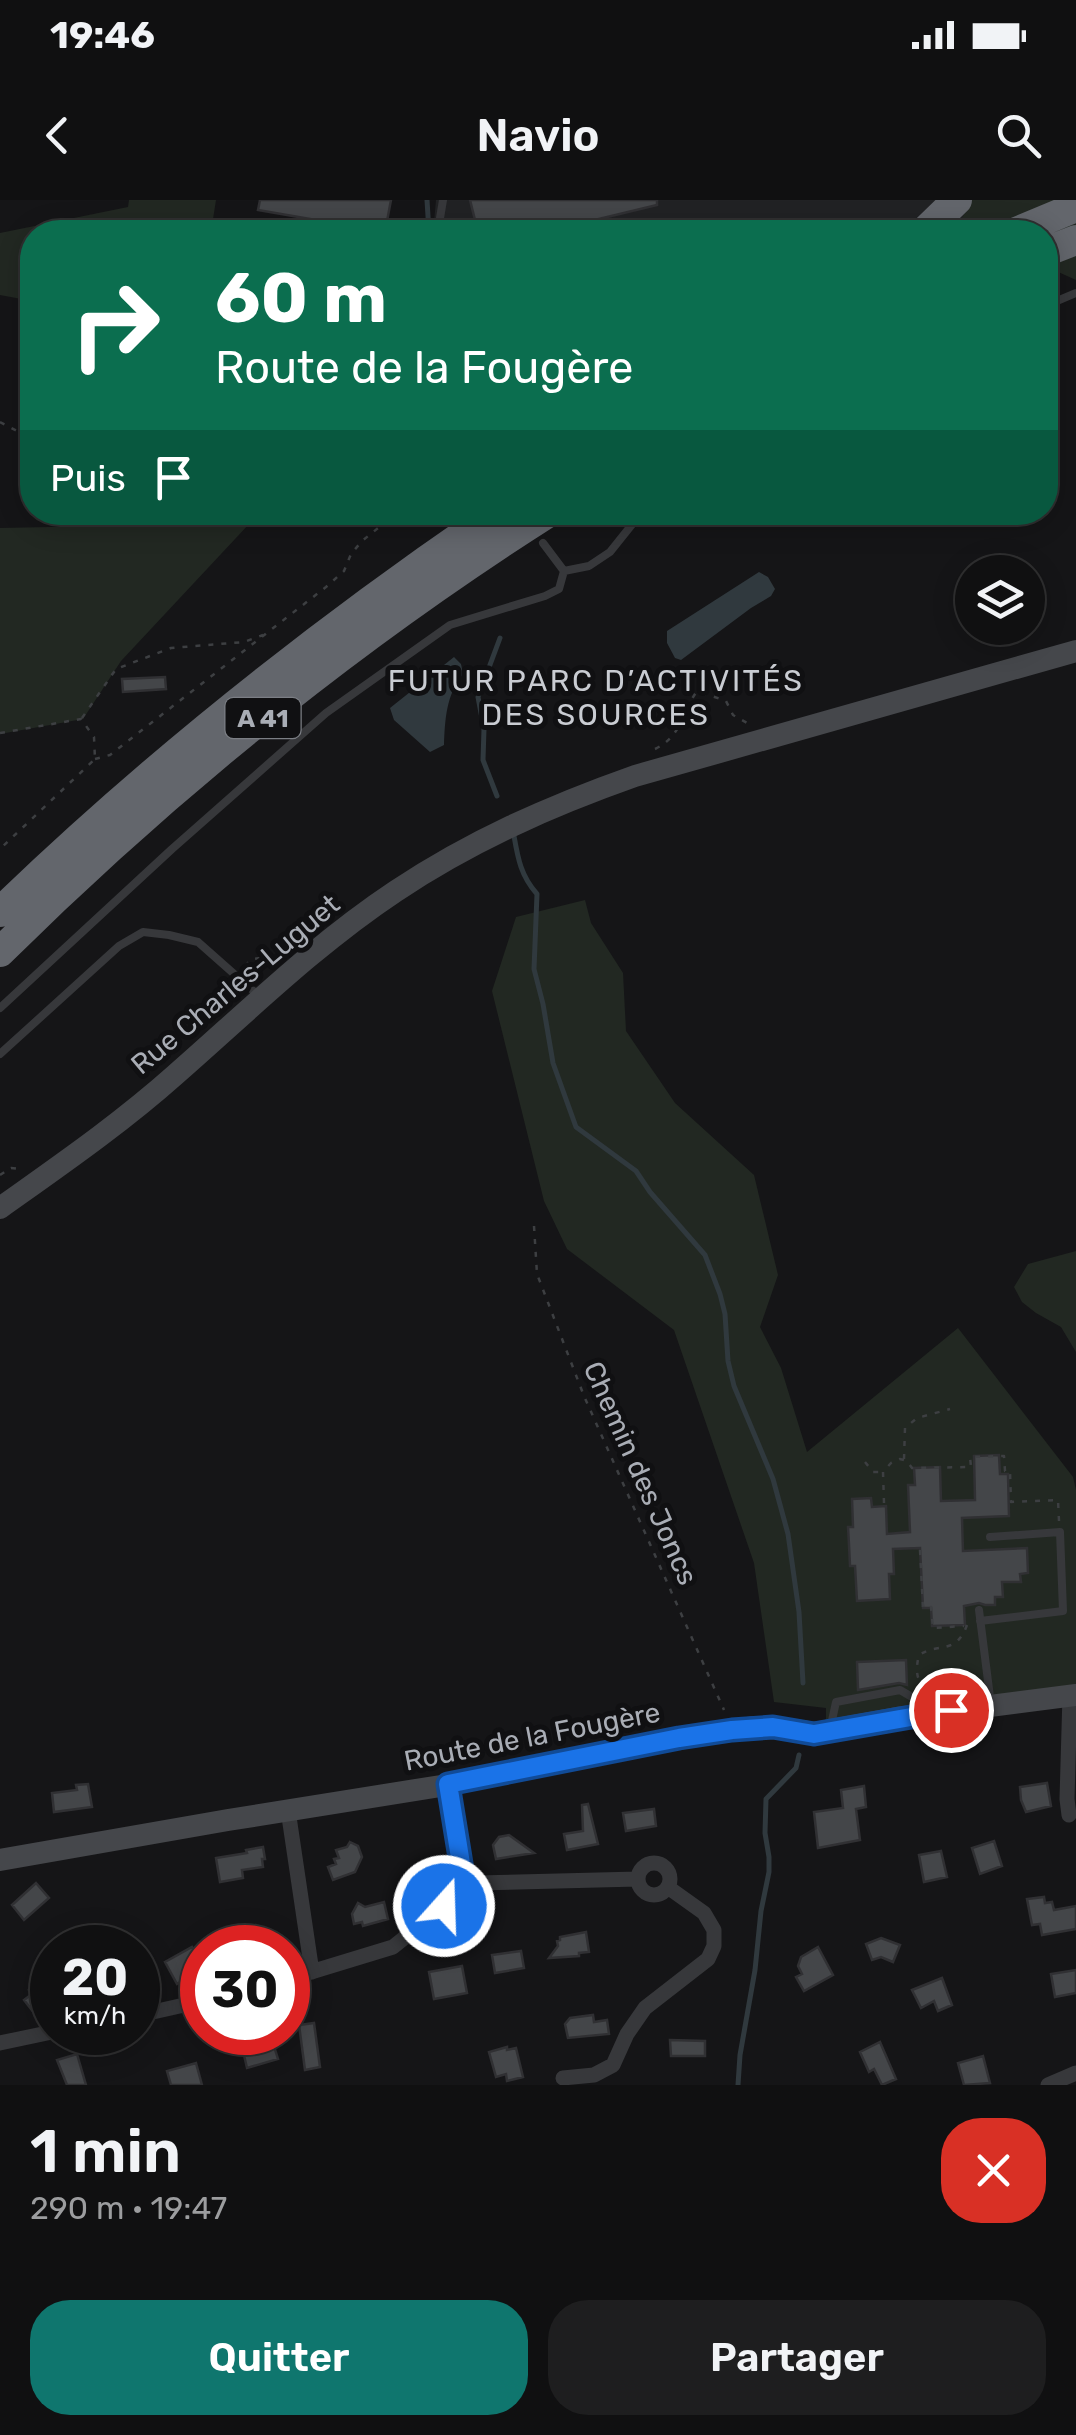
<!DOCTYPE html>
<html lang="fr">
<meta charset="utf-8">
<style>
:root{--surface:#101011;--page:#1e1e1f;--text:#f1f3f6;--muted:#9c9d9f;--line:#303031;--accent:#0f766e}
body{margin:0;font-family:Rubik,sans-serif;background:var(--page);color:var(--text);height:100vh;display:flex;flex-direction:column;font-size:38px;white-space:nowrap}
*{box-sizing:border-box;margin:0}
p{font-size:32px;color:var(--muted)}
.icon{flex:none;width:55px;height:55px;fill:none;stroke:currentColor;stroke-width:2;stroke-linecap:round;stroke-linejoin:round}
.map{position:relative;height:1885px;overflow:hidden}
.side{display:flex;flex-direction:column;background:var(--surface);flex:1}
.side>*{flex:none}
.guide{position:absolute;left:20px;top:20px;width:1038px;height:305px;border-radius:40px;box-shadow:0 5px 25px #0003,0 0 0 2px var(--line);background:#0b6e4f;color:#fff;overflow:hidden}
.fabs{position:absolute;left:955px;top:355px;display:grid;gap:20px}
.fabs a{display:grid;place-items:center;width:90px;height:90px;border-radius:50%;background:var(--surface);box-shadow:0 5px 25px #0003,0 0 0 2px var(--line);font-size:50px}
.speed{position:absolute;left:30px;top:1725px;display:flex;gap:20px;font-size:50px;font-weight:700;text-align:center}
.speed>*{display:grid;place-content:center;width:130px;height:130px;border-radius:50%;background:var(--surface);box-shadow:0 5px 25px #0003,0 0 0 2px var(--line);line-height:1}
.speed small{font-size:25px;font-weight:400}
.speed .limit{border:15px solid #d22;background:#fff;color:#111}
.pin{position:absolute;display:grid;place-items:center;width:85px;height:85px;color:#fff;margin:-42px;border:5px solid #fff;border-radius:50%;box-shadow:0 2px 10px #0007}
.me{position:absolute;width:110px;margin:-55px;rotate:20deg;stroke-linejoin:round;filter:drop-shadow(0 0 8px #0008)}
.turn{display:flex;align-items:center;gap:35px;height:210px;padding:0 30px;font-size:45px}
.turn .icon{width:130px;height:130px;stroke-width:2.5}
.turn b{display:block;font-size:70px;line-height:85px}
.then{display:flex;align-items:center;height:95px;padding:0 30px;background:#0003;gap:20px;font-size:38px}
.round{display:grid;place-items:center;flex:none;width:105px;height:105px;border-radius:40px;background:var(--page)}
.summary{display:flex;align-items:center;justify-content:space-between;height:170px;padding:0 30px}
h1{font-size:60px;font-weight:600;line-height:75px}
.action{display:flex;gap:20px;margin-top:auto;padding:20px 30px}
.action a{flex:1;height:115px;border-radius:40px;background:var(--accent);color:#fff;font-size:40px;font-weight:600;line-height:115px;text-align:center}
.action a+a{background:var(--page);color:var(--text)}
.status{display:flex;justify-content:space-between;align-items:center;height:70px;padding:0 50px;background:var(--surface);direction:ltr}
.status svg{height:28px;fill:currentColor}
header{display:flex;justify-content:space-between;align-items:center;height:130px;padding:0 30px;background:var(--surface);font-size:45px;font-weight:600}
.map>svg:first-child{display:block}
</style>
<div class="status"><b>19:46</b><svg viewBox="0 0 49 12"><path d="M0 12V9h3v3zM5 12V6h3v6zM10 12V3h3v9zM15 12V0h3v12zM26 1h20v11H26zM47 4h2v5h-2z"/></svg></div>
<header><svg class="icon" aria-label="back" viewBox="0 0 24 24"><path d="M15 5l-7 7 7 7"/></svg>Navio<svg class="icon" aria-label="search" viewBox="0 0 24 24"><circle cx="10" cy="10" r="6"/><path d="M15 15l6 6"/></svg></header>
<div class="map">
<svg width="1076" height="1885" viewBox="0 0 1076 1885">
<rect width="100%" height="100%" fill="#151517"/>
<!-- built -->
<path fill="#212224" d="M436,0H1076L1045,32H433Z"/>
<!-- green -->
<path fill="#222822" d="M129,0H216L211,32H32V101L0,95V33L128,7Z
M970,0H1076V80L1045,66V32H968L958,28Z
M250,323L121,461L83,519L0,534V328Z
M585,700L591,723L623,773L626,831L675,903L754,975L778,1075L760,1127L781,1168L807,1252L958,1128L1073,1277L1076,1290V1485L826,1522V1508L774,1502L754,1363L674,1130L567,1049L544,1001L492,791L516,717Z
M1076,1051V1152L1061,1127L1036,1113L1022,1102L1014,1087L1028,1064Z"/>
<!-- water -->
<path fill="#30393e" d="M759,372L768,377L775,389L771,396L751,408L681,460L675,458L667,443V431Z
M454,457L461,464L463,474C446,495 445,520 444,545L430,552L394,520L390,508Z"/>
<g fill="none" stroke-linecap="round" stroke-linejoin="round">
<!-- stream -->
<path stroke="#30393e" stroke-width="5" d="M427,0L429,32
M497,596L483,560L484,529L478,497L500,438
M514,636C518,659 521,676 537,694L534,769L543,804L553,863L576,927L636,971L650,992L705,1055L720,1094L725,1114L728,1161L734,1186L773,1279L788,1334L799,1412L803,1483
M738,1885L740,1855L755,1770L761,1711L769,1672V1657L765,1633L766,1599L796,1568L799,1555"/>
</g>
<!-- building -->
<path fill="#444649" stroke="#303033" stroke-width="2.5" d="M260,0H391L385,32L258,10Z
M470,0H657V5L545,32H478Z
M165,477L166,489L123,492L122,479Z
M999,1255L1000,1274H1008L1009,1316L962,1318L963,1351L1027,1348L1028,1373L1020,1374L1021,1382H1002L1003,1397H995V1405H985L979,1403L964,1406L965,1425L932,1426L931,1408H923L920,1348L893,1349L894,1374H889L890,1399L857,1401L855,1366H850L849,1345L848,1327H853L852,1299L871,1298L872,1307L886,1306L887,1334L910,1332L908,1285H915L914,1268L940,1267L941,1301L975,1300L974,1256Z
M906,1460L907,1485L899,1483L858,1490L857,1462Z
M1047,1583L1051,1606L1026,1612L1021,1600L1020,1587Z
M88,1584L92,1607L54,1612L52,1593L77,1590L76,1585Z
M864,1586L866,1607L856,1609L860,1640L818,1648L814,1612L843,1608L841,1590Z
M588,1604L598,1644L567,1650L564,1634L583,1631L582,1605Z
M654,1609L656,1626L626,1631L623,1613Z
M509,1635L534,1653L496,1659L493,1645L499,1637Z
M994,1641L1002,1666L980,1674L972,1648Z
M350,1642L358,1646L362,1657L355,1672L333,1680L328,1667L336,1664L334,1659L339,1658L336,1650L347,1647Z
M263,1647L265,1659H262L263,1667L242,1670L243,1678L220,1682L216,1658L247,1653L246,1650Z
M941,1651L947,1677L924,1682L919,1655Z
M36,1683L49,1698L24,1720L12,1705Z
M1044,1697L1045,1703L1052,1702L1054,1710L1076,1706V1729L1042,1735L1040,1724L1032,1725L1027,1699Z
M384,1702L388,1719L363,1726L362,1722L354,1724L352,1714L358,1703L365,1707Z
M586,1732L589,1752L579,1753V1756L549,1758L558,1746L557,1741L560,1740V1737Z
M881,1738L900,1745L893,1762L881,1757L872,1760L866,1744Z
M202,1745V1768L177,1784L165,1762L192,1747L194,1750Z
M818,1747L833,1775L804,1791L796,1777L802,1774L798,1766L801,1757Z
M521,1751L524,1768L495,1773L492,1755Z
M462,1766L467,1793L434,1799L429,1772Z
M1076,1770V1793L1055,1797L1051,1774Z
M52,1774V1804L35,1814L24,1800L32,1794L29,1790Z
M942,1778L952,1805L938,1811L934,1801L921,1808L912,1790Z
M593,1815L594,1822L607,1820L609,1834L568,1838L565,1824L570,1818Z
M314,1823L320,1867L305,1870L299,1825Z
M670,1840L705,1841V1856H671Z
M880,1842L896,1879L882,1885L874,1869L869,1872L860,1852Z
M273,1843L278,1859L247,1868L243,1851Z
M507,1847V1850L516,1848L523,1877L507,1881L506,1874L496,1877L489,1852Z
M77,1854L86,1885H67L57,1860Z
M983,1856L990,1883L964,1885L958,1863Z
M196,1863L202,1885H171L167,1871Z"/>
<g fill="none" stroke-linecap="round" stroke-linejoin="round">
<!-- path -->
<path stroke="#3d3f42" stroke-width="2.5" stroke-dasharray="5 8" stroke-linecap="butt" d="M0,222L32,239
M82,518L116,469L171,448L244,442L263,435
M0,533L81,519L94,537L95,559L0,649
M655,549C682,536 681,514 697,491L726,501L733,515L747,523
M95,559L110,555L326,387L344,371L351,354L362,341L398,312
M245,766L252,759L278,756
M220,807L223,789L229,783
M0,975L11,968L21,969
M534,1026L537,1074L584,1196L724,1510
M904,1259L905,1228L917,1218L950,1209
M865,1262L873,1272H881
M884,1303L883,1272L891,1263L900,1259L907,1261L912,1268L971,1267L970,1257L1004,1256L1005,1271H1010L1011,1302L1058,1300L1059,1321
M920,1350L923,1408L931,1407L933,1428L964,1426
M967,1425C956,1455 940,1442 919,1455C908,1499 943,1487 970,1488"/>
<!-- lane -->
<path stroke="#37383b" stroke-width="8" d="M441,32L439,24L443,0
M1045,106L1076,93
M543,343L564,371L589,366L610,352L642,312
M0,808L172,649L326,513L450,425L545,396L559,389L564,371
M0,854L119,746L143,732L169,735L198,742L258,795
M979,1410L991,1505
M980,1421L1063,1411L1060,1332L990,1337
M831,1525L836,1502L900,1490L917,1500L923,1510"/>
<!-- street -->
<path stroke="#37383b" stroke-width="15" d="M447,1585L463,1675
M288,1610L312,1772
M1069,1615L1067,1599L1070,1495
M638 1679a16 16 0 1 1 32 0a16 16 0 1 1-32 0Z
M463,1675L476,1683L638,1679
M288,1779L393,1747L445,1705L463,1675
M138,1812L144,1814L202,1801
M0,1843L52,1832
M563,1878L594,1875L613,1865L627,1834L645,1808L708,1759L714,1746V1730L704,1713L669,1688
M1048,1885L1076,1873"/>
<!-- secondary -->
<path stroke="#45474b" stroke-width="22" d="M0,1008C59,966 120,924 175,875C247,812 316,744 396,691C471,641 550,606 635,576L1076,451
M0,1660L228,1620L447,1585L679,1538L755,1527L781,1528L814,1533L897,1518L1076,1495"/>
<!-- highway -->
<path stroke="#63666c" stroke-width="30" d="M924,32L957,0
M1016,32L1076,7
M1045,52L1076,40
M0,712C153,564 320,432 496,312
M0,752C167,587 351,438 549,312"/>
</g>
<g fill="none" stroke-linecap="round" stroke-linejoin="round">
<defs>
<path id="route" d="M444,1706L463,1676L448,1584L679,1538L732,1530L773,1527L814,1534L951,1510"/>
</defs>
<!-- route casing -->
<use href="#route" stroke="#114b97" stroke-width="25"/>
<!-- route -->
<use href="#route" stroke="#1a73e8" stroke-width="18"/>
</g>
<g text-anchor="middle" stroke-width="10" stroke-linejoin="round" paint-order="stroke">
<!-- shield labels -->
<rect fill="#101012" stroke="#7b7e84" stroke-width="2.5" x="225.5" y="498" width="75" height="40" rx="8"/>
<g font-size="25" font-weight="bold" fill="#a9adb5">
<text x="263" y="527">A 41</text>
</g>
<!-- street labels -->
<g font-size="28" fill="#a9adb5" stroke="#101012">
<text transform="translate(235 784) rotate(-40)" y="10">Rue Charles-Luguet</text>
<text transform="translate(641 1273) rotate(66)" y="10">Chemin des Joncs</text>
<text transform="translate(532 1536) rotate(-11)" y="10">Route de la Fougère</text>
</g>
<!-- neighbourhood labels -->
<g font-size="30" letter-spacing="2.5" fill="#c9ccd2" stroke="#101012">
<text x="596" y="491">FUTUR PARC D’ACTIVITÉS<tspan x="596" dy="34">DES SOURCES</tspan></text>
</g>
</g>
</svg>
<div class="fabs">
<a><svg class="icon" aria-label="layers" viewBox="0 0 24 24"><path d="M12 4l9 5-9 5-9-5zM3 14l9 5 9-5"/></svg></a>
</div>
<div class="speed"><div>20<small>km/h</small></div><div class="limit">30</div></div>
<div class="pin" style="left:951px;top:1510px;background:#d93025"><svg class="icon" aria-label="arrive" viewBox="0 0 24 24"><path d="M6 21V4h12l-3 4 3 4H6"/></svg></div>
<svg class="me" style="left:444px;top:1706px" viewBox="-20 -20 40 40"><circle r="17" fill="#1a73e8" stroke="#fff" stroke-width="3"/><path d="M0-11L8 9 0 5-8 9z" fill="#fff"/></svg>
<div class="guide">
<div class="turn"><svg class="icon" aria-label="right" viewBox="0 0 24 24"><path d="M7 20v-9h11M14 6l5 5-5 5"/></svg><div><b>60 m</b>Route de la Fougère</div></div>
<div class="then">Puis<svg class="icon" aria-label="arrive" viewBox="0 0 24 24"><path d="M6 21V4h12l-3 4 3 4H6"/></svg></div>
</div>
</div>
<section class="side">
<div class="summary"><div><h1>1 min</h1><p>290 m · 19:47</p></div><a class="round" style="background:#d93025;color:#fff"><svg class="icon" aria-label="close" viewBox="0 0 24 24"><path d="M6 6l12 12M18 6L6 18"/></svg></a></div>
<div class="action"><a>Quitter</a><a>Partager</a></div>
</section>
